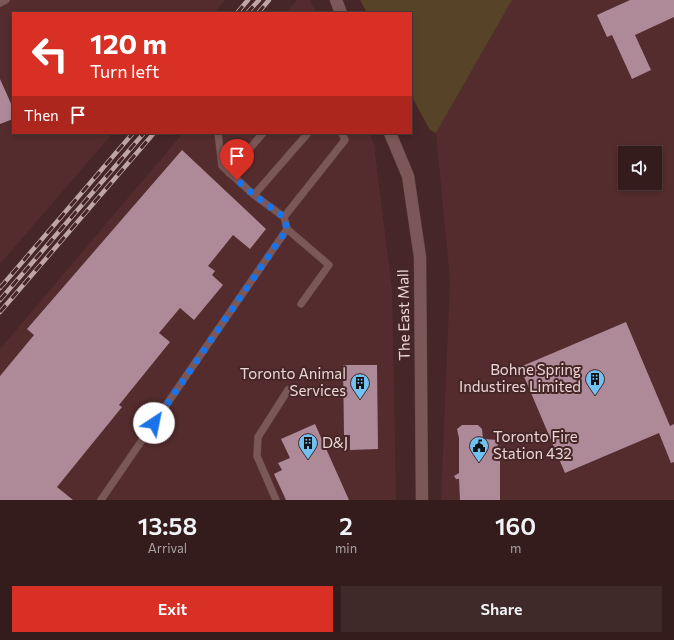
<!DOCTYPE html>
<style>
:root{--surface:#341c1c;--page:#3f2929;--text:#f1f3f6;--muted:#a9a1a3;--line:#4e3a3b;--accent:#d93025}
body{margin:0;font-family:Commissioner,sans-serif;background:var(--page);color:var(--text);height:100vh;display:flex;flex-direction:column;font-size:15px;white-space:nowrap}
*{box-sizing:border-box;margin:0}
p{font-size:13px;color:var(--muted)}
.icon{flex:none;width:22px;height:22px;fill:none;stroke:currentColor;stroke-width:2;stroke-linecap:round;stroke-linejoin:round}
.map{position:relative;height:500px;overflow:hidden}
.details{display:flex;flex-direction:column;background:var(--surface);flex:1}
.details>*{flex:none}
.hud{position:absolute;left:12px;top:12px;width:400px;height:122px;border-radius:0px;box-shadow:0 2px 6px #0003,0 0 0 1px var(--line);background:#d93025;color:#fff;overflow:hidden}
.fabs{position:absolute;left:618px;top:146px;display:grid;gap:8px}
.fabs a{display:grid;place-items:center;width:44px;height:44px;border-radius:0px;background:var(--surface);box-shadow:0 2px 6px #0003,0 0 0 1px var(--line);font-size:20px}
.pin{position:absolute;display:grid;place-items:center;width:34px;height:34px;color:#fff;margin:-41px -17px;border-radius:50% 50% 50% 0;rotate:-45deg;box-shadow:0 0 4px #0007}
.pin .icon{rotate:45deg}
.me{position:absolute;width:44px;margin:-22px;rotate:34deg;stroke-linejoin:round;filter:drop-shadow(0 0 3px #0008)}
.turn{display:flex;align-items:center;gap:14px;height:84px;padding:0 12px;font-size:18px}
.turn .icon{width:52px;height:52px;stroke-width:2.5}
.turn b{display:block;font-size:28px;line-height:34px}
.then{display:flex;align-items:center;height:38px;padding:0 12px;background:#0003;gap:8px;font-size:15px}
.eta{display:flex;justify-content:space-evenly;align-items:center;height:68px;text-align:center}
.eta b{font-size:24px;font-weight:600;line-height:28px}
.action{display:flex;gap:8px;margin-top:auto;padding:8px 12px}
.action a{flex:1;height:46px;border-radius:0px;background:var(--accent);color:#fff;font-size:16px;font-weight:600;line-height:46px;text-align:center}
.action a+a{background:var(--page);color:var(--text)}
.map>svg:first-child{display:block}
</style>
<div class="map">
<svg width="674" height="500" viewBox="0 0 674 500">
<rect width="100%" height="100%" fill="#462626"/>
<!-- built -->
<path fill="#542c2d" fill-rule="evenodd" d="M0,0H225L214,13H13V133H113L0,264Z
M297,0H310L316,13H286Z
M512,0H674V500H441L450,280L436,133ZM625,153H655V183H625Z
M183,133H369L374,144L392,289L396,500H0V349Z"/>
<!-- green -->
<path fill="#574428" d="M360,0H512L436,133L430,130L411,95V13H367Z"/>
<!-- building -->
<path fill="#ae8a99" d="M630,0H674V17L635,35L651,70L632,79L612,35L607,37L597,15Z
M0,79L13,108V119L0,124Z
M182,150L266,229L250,249L233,235L208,266L215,271L212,275L223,285L194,320L180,308L159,333L170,342L119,405L122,407L57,487L73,500H0V376L34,335L27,329Z
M626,322L670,426L674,424V462L671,463L659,433L565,473L520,367Z
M343,365H377L378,449L350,450V435H344Z
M315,424L349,500H286L274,474L282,470L278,463L290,458L281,439Z
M462,425H478L482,429L483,439L498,440L497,453L500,454V500H460L459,479H456L454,476L459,473V438L457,429Z"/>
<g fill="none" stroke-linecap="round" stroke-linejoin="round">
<defs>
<path id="lane" d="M0,3L6,0
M229,173L263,133
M254,195L308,133
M284,217L345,140L342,133
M287,229L329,265L301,304
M101,500L287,229L284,217L254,195L222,166L218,133
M276,500L257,456L258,437L288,390"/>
<path id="secondary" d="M336,0L341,13
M390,133L408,176L420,257L422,500"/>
</defs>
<!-- lane casing -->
<use href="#lane" stroke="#5d4243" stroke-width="8"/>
<!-- secondary casing -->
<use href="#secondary" stroke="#5d4243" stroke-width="13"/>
<!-- lane -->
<use href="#lane" stroke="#7b5757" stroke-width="7"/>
<!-- secondary -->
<use href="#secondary" stroke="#7b5757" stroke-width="12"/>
<defs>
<path id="rail" d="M237,13L248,0
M247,13L259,0
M258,13L269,0
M0,288L133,133
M0,300L144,133
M0,312L154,133"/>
</defs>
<!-- rail casing -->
<use href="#rail" stroke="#bfa6a6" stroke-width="4.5"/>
<!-- rail -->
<use href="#rail" stroke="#462626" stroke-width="3" stroke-dasharray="9" stroke-linecap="butt"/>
</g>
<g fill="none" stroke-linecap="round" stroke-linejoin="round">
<!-- route -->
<path stroke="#1a73e8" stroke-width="7" stroke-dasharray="0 12.6" d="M154,423L287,229L284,217L254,195L237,180"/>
</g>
<!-- icons -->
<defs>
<symbol id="building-pin" viewBox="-11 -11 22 30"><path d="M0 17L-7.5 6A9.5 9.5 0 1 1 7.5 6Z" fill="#70c2f4" stroke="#462626"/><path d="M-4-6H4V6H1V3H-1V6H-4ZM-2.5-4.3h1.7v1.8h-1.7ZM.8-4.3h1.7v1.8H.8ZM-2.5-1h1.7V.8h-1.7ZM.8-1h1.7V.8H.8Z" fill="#111"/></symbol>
<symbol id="civic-pin" viewBox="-11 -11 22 30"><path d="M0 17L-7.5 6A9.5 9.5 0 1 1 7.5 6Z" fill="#70c2f4" stroke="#462626"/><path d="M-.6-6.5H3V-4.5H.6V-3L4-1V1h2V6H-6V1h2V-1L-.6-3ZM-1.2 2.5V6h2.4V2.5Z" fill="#111"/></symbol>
</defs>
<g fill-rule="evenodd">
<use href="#building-pin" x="584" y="368" width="22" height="30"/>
<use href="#building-pin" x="349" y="372" width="22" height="30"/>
<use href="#building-pin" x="297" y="432" width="22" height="30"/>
<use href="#civic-pin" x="468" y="435" width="22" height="30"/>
</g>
<g text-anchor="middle" stroke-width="4" stroke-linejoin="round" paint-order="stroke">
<!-- street labels -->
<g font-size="15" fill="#ecd6d6" stroke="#462626">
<text transform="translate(404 315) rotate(-91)" y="5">The East Mall</text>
</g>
<!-- poi labels -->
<g font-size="15" fill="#ecd6d6" stroke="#462626" text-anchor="end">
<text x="581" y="375">Bohne Spring<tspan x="581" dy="17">Industires Limited</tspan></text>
<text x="346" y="379">Toronto Animal<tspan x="346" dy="17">Services</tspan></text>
<text x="493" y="442" text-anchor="start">Toronto Fire<tspan x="493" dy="17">Station 432</tspan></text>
<text x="322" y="448" text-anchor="start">D&amp;J</text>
</g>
</g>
</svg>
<div class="fabs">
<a><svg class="icon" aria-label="sound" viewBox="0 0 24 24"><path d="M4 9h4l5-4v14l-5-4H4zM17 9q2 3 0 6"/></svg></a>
</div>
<div class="pin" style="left:237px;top:180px;background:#d93025"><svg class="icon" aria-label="arrive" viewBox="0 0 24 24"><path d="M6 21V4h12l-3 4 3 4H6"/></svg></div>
<svg class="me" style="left:154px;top:423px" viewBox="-20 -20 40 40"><circle r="19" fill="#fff"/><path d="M0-13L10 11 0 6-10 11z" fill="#1a73e8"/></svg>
<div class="hud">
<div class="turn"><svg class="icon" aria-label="left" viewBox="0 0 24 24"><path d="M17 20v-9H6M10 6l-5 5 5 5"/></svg><div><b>120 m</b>Turn left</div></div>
<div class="then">Then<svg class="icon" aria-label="arrive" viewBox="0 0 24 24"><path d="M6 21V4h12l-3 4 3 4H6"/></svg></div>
</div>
</div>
<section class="details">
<div class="eta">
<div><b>13:58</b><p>Arrival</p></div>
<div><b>2</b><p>min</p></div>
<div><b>160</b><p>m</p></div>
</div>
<div class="action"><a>Exit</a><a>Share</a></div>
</section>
